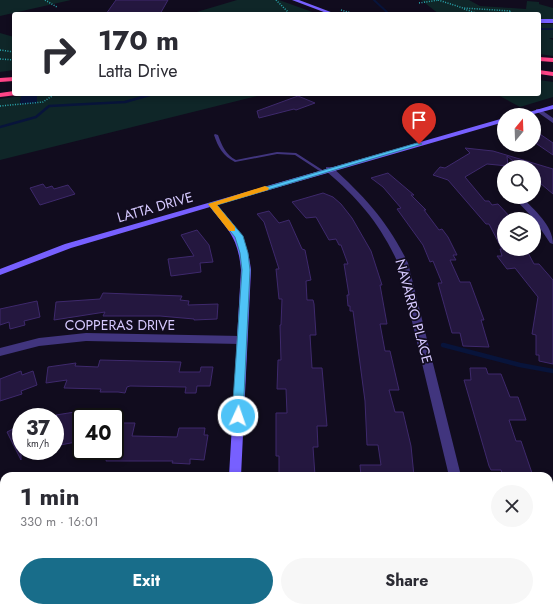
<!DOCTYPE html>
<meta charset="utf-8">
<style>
:root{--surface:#fff;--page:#f7f7f7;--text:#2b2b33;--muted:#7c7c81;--accent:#186d8a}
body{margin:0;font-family:Jost,sans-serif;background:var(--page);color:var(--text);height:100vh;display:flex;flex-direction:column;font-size:15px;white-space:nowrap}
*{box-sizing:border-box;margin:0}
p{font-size:13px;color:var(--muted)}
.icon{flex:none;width:22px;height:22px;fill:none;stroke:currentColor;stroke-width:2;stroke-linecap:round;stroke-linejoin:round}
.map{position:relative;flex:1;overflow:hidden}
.panel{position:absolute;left:0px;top:472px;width:553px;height:140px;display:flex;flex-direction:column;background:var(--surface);border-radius:12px 12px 0 0;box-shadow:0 2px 6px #0003}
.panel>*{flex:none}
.banner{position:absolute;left:12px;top:12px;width:529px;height:84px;border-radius:4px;box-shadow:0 2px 6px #0003;background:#fff;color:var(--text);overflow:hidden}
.needle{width:26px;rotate:19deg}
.fabs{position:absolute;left:497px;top:108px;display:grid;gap:8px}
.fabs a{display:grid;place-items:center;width:44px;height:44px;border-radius:50%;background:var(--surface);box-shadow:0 2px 6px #0003;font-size:20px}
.speed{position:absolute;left:12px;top:408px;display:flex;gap:8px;font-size:20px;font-weight:700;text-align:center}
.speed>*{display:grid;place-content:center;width:52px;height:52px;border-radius:50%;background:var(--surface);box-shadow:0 2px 6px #0003;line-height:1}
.speed small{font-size:10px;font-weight:400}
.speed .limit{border:2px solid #111;border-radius:6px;background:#fff;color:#111}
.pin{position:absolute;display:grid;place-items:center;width:34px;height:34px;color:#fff;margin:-41px -17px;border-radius:50% 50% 50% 0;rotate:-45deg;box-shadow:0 0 4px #0007}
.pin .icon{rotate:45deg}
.me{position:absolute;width:44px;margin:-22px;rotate:3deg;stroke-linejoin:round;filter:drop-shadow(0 0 3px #0008)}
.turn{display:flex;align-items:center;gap:14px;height:84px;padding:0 20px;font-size:18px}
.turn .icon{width:52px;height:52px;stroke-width:2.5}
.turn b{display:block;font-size:28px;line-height:34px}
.round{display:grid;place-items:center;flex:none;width:42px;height:42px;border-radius:21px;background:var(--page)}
.headline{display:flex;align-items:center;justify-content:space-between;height:68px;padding:0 20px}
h1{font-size:24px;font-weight:700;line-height:30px}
.cta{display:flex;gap:8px;margin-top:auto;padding:8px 20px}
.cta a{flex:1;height:46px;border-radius:24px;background:var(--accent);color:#fff;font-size:16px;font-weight:700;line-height:46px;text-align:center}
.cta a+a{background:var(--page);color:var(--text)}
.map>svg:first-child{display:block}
</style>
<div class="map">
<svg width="553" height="612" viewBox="0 0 553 612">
<rect width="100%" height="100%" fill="#110c1e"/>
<!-- green -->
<path fill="#0f2628" d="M0,0H71L0,16Z
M237,0H279L318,14H190Z
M421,0H469L480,6L526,9L527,1L539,2V4L553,8V19H539V14H439Z
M539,24H553V38H549L553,40V56L539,54Z
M0,33L14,37V70L0,72Z
M539,80L553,82V97L520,107L496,94H539Z
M37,94H265L0,160V99L21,96L20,104L37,103Z"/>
<!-- water -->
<path fill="#08143b" d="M37,94V103L20,104L21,96Z"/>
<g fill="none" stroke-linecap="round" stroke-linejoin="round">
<!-- stream-far2 -->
<path stroke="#08143b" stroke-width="2" d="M374,0L389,14
M539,29H553"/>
<!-- stream-far1 -->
<path stroke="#08143b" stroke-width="2.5" d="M0,127L36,117L49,106L125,102L153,94"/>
<!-- stream -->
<path stroke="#08143b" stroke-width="4.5" d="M443,345L520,365L553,371"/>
</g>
<!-- building -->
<path fill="#24173f" stroke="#3e296c" d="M116,0H168L160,14H106Z
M298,96L315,103L296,110L294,109L259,118L257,111Z
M534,130L553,143V155L534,142Z
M465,148L493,151L553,169V194L534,178V167H520L507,156L508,166L487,164L465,177L485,201H489L492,205L498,204L512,219H504V249H526L534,264H539L553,280V364L539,361V355H536V335L532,334L538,297L515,268L507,269L497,256H502L500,249H502L489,224H486L448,180L433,175L440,167L445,168L470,153Z
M388,173L414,195H411L426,210H424L439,230L442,229L448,237L457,255H453L456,260H450L460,282H470L484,320H481L489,347L463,346L460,333H452L438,283H442L433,261L430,262L423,245L397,209L401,208L383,187L371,178Z
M43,184L46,188L52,186L54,189L68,185L75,194L40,205L30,188Z
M323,193L333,197L341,204L352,218L371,251L382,285H380L387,324H380L385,351H390L399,390H389L395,412H403L411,446L414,476H361L360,465H381L378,445H367L365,401L353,311H350V306H348L347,295H349L344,264H348L341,245H339L336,239L329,240L316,217L306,218L292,202Z
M269,211L279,223L289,220L302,249L305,250L311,280L306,281L307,300H313L314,304L316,335H310L312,368H322L327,426H317L318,447H313L315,476H279V456H276V413H287L286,389H277L278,360H281L280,325H281L282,299H279L276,269H279L264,222L257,214Z
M197,230L209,245L213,262L200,263L201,272L171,276L168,259L194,256L181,235Z
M103,293L182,296L180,300L189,301L188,305L218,304L217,319L194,320V319L160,316H103L105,312L54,320L56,302L100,299Z
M37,301L40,317L24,321L25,325L10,329L9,322L0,325V309Z
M100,360L181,362L179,372H200L201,367H213L210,386H197L196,393H185L186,387L130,386L127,387L125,393L118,392H100L101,389L64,388L67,380L46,383L48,367L76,363L75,366L98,367Z
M470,368H486L488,374H501L510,397H518L526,420H509L516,441H521L533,476H503L501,470H491L489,466L464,380H471Z
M21,371L22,375L33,371L37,385L21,391L22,394L0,401V379Z
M81,411V441L55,446L56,415Z
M115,423H135L132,436L177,437L179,428H205L204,435H208L204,460L190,459V464L172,463L173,461H106L108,451H115Z
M21,425V460L7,432Z"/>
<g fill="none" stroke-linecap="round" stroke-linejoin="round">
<!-- path -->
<path stroke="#2ba9b1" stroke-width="1.5" stroke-dasharray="1 1.5" stroke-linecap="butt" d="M45,0L57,7
M276,0L288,12L287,14
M438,0L463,8L511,11L509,13L492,14
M419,3L439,0
M464,9L479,14
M341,10L355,14
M0,50L14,52
M0,59L14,60
M0,106L43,102L55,94"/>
<!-- lane -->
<path fill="#41357e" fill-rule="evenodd" d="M215,134L218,135C222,146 226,155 236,160L277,152L296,153L324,171L322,172H321L295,155L277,154L235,162C223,156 218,147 214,135Z"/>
<!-- street -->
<path fill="#41357e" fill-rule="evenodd" d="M536,109H540L553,118V123L536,111Z
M326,167H332C365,197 388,222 408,263L461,476H449L398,263C380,224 359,199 326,171Z
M513,197H522C534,210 553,225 553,244L550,243L534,219Z
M86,333L241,336L245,337L246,340L245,343L241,344L86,341L39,346L0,356V348L39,338Z
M549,510H553V522H549Z"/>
<!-- secondary -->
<path fill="#7760ff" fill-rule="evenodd" d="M292,0H299L336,14H329Z
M539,19H553V23H539Z
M553,105V109L530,115H519Z
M504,118V122L217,205C238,230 247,237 251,270L241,476H229L241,270C238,238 230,232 210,207L71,248L0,275V269L65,244Z
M222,608H238L237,612H221Z"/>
<!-- highway -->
<path fill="#ff4487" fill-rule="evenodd" d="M539,57L553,58V62L539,61Z
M539,70L553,72V76L539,74Z
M14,77V81L0,82V78Z
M14,91V94L17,95L0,97V93Z"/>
</g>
<!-- route -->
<path fill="#4fc3f7" stroke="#337fa1" d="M417,143L422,144L217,205L243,236L248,253L250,270L243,416L242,419H234L232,416L242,270L240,253L235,237L208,204Z"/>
<!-- slow -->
<path fill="#f59e0b" d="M265,186L269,188L268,190L217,205L235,227V231H229L208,204Z"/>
<g text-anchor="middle" stroke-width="3.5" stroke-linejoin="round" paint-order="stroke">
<!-- street labels -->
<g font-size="14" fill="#d6c9ff" stroke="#110c1e">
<text transform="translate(155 207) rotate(-16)" y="5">LATTA DRIVE</text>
<text transform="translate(414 311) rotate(75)" y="5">NAVARRO PLACE</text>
<text x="120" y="330">COPPERAS DRIVE</text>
</g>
</g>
</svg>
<div class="fabs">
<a><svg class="needle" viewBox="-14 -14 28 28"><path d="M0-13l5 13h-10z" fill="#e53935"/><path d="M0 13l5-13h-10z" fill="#7c7c81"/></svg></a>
<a><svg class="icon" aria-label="search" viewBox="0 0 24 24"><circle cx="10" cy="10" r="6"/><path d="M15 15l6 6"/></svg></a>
<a><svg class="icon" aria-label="layers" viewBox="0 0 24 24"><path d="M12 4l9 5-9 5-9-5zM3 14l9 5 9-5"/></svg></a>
</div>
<div class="speed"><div>37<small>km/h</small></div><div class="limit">40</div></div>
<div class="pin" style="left:419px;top:144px;background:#d93025"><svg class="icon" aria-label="arrive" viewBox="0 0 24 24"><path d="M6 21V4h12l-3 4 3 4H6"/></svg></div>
<svg class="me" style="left:238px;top:416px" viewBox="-20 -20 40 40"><circle r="17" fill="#4fc3f7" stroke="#fff" stroke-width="3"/><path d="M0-11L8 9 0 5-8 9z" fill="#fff"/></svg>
<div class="banner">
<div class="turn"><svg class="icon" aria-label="right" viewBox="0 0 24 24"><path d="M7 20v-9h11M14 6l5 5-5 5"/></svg><div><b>170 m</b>Latta Drive</div></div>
</div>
<section class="panel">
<div class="headline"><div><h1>1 min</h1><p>330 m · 16:01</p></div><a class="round"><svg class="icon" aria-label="close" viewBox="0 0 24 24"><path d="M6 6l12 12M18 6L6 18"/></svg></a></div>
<div class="cta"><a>Exit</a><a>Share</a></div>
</section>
</div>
